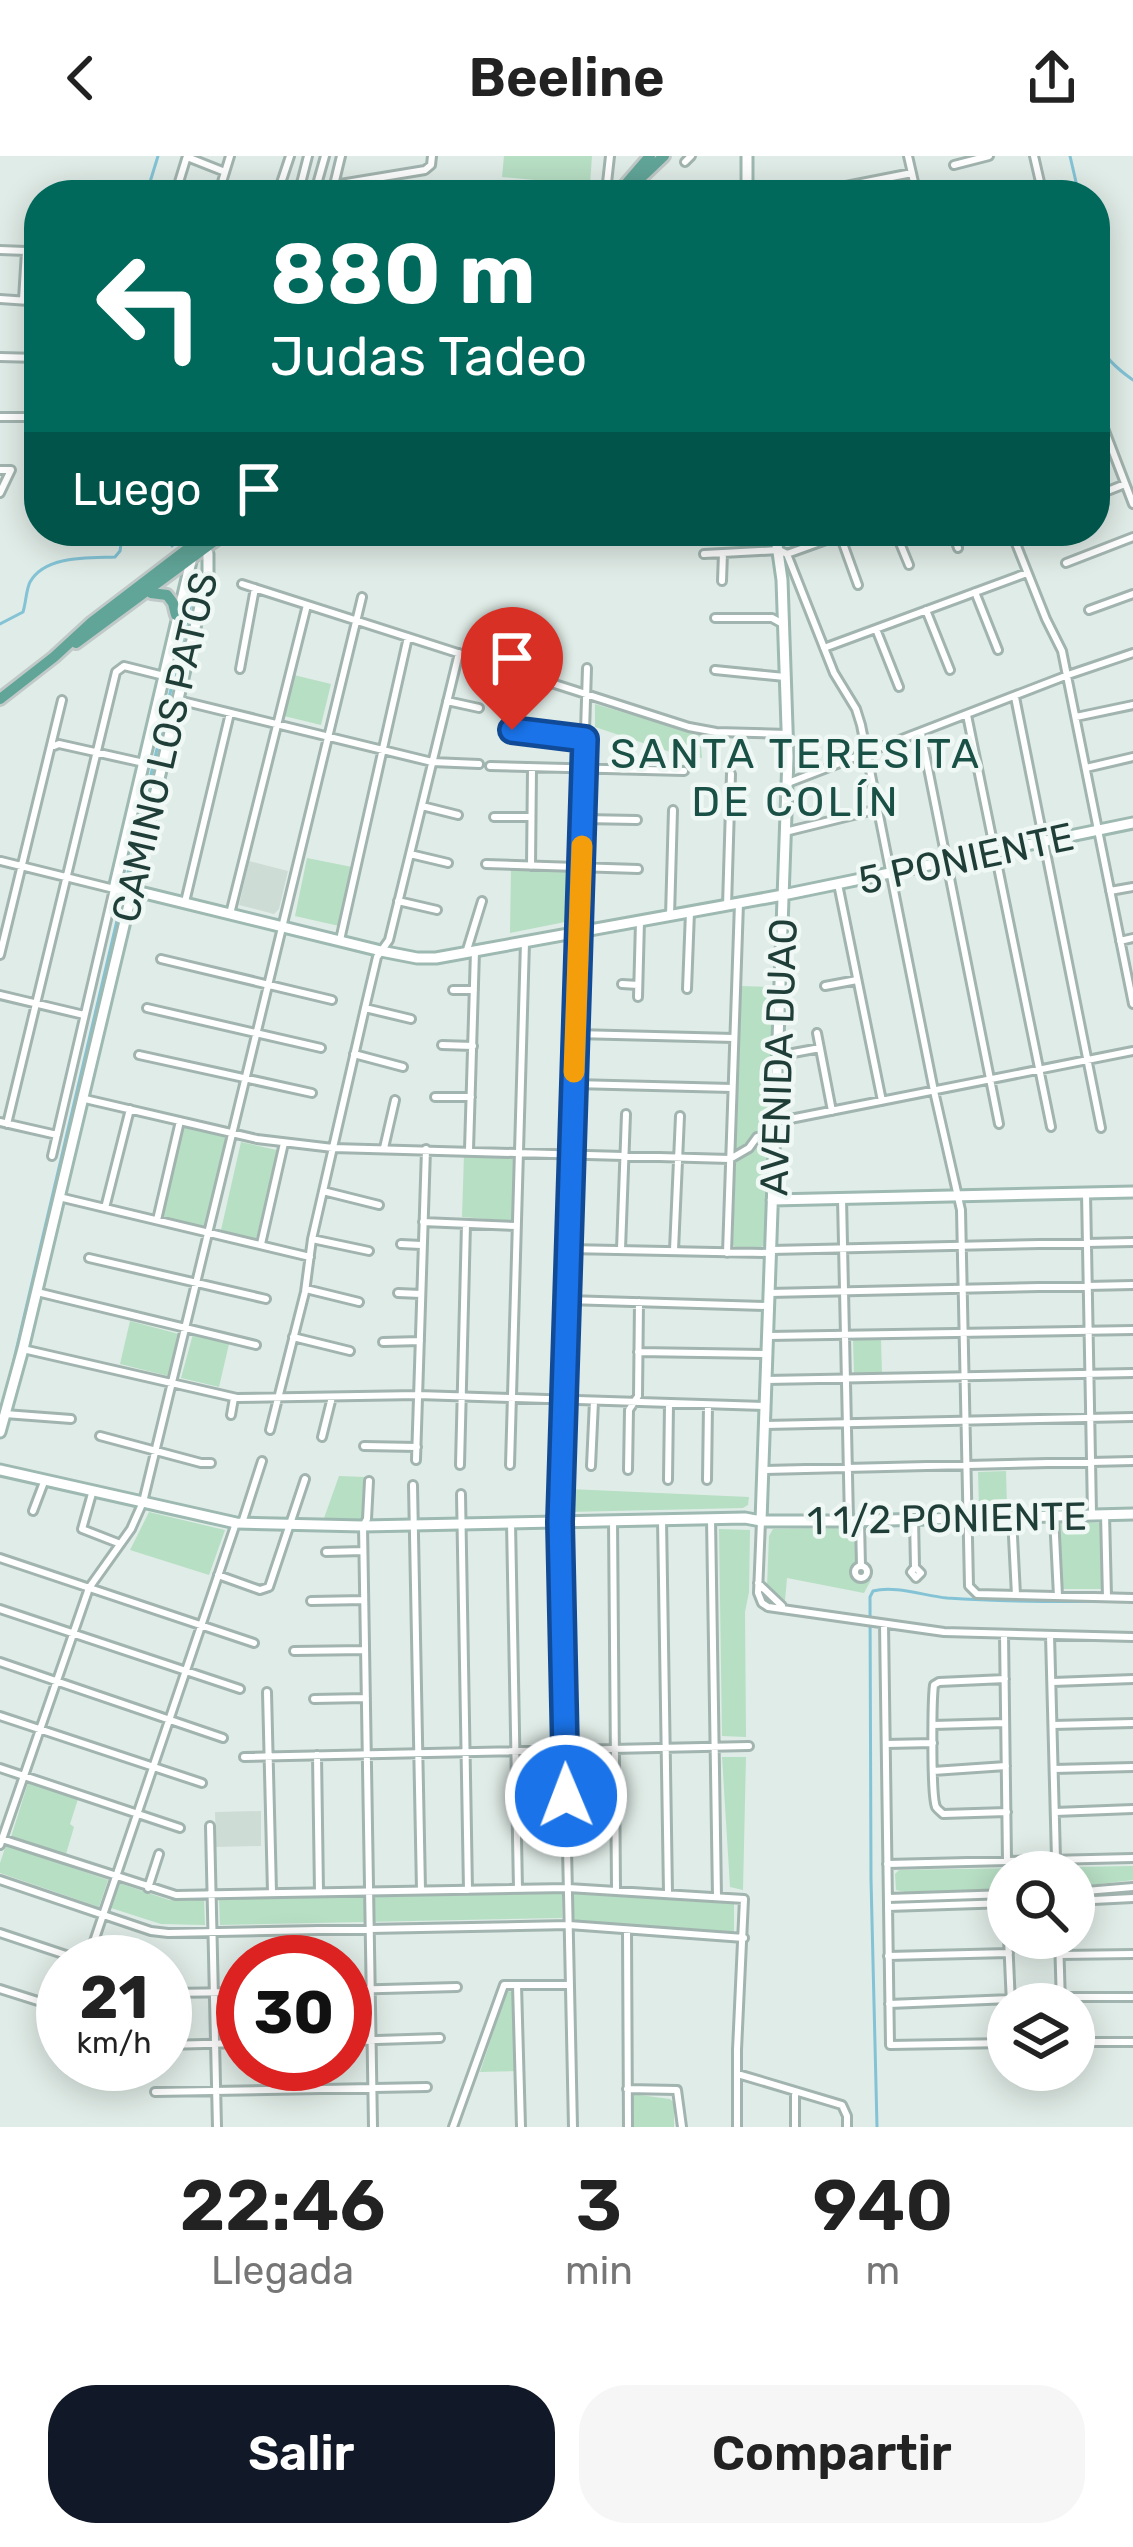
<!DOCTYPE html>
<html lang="es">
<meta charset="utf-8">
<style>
:root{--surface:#fff;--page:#f6f6f6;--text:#222;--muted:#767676;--accent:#111827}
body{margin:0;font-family:Rubik,sans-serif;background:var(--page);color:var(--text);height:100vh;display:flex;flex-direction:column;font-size:45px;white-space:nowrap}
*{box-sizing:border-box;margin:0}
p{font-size:39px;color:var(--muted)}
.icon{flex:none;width:66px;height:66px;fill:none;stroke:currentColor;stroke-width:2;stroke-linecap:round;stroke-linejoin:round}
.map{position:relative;height:1971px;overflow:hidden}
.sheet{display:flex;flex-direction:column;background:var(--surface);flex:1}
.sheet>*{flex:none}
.banner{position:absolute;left:24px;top:24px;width:1086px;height:366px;border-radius:48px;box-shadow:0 6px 30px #0003;background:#00695c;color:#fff;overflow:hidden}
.buttons{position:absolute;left:987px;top:1695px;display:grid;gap:24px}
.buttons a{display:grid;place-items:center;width:108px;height:108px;border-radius:50%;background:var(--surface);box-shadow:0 6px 30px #0003;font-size:60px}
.speed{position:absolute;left:36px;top:1779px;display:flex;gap:24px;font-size:60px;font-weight:700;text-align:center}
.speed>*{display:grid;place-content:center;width:156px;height:156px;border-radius:50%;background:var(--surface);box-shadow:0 6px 30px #0003;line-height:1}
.speed small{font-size:30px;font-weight:400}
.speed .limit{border:18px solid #d22;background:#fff;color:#111}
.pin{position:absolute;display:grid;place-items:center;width:102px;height:102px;color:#fff;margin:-123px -51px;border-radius:50% 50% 50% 0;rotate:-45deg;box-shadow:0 0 12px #0007}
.pin .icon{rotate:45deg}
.me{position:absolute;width:132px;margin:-66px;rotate:359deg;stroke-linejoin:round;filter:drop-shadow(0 0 9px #0008)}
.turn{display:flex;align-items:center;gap:42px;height:252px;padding:0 48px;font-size:54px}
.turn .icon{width:156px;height:156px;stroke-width:2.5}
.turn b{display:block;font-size:84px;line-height:102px}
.then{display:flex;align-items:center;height:114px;padding:0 48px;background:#0003;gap:24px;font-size:45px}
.eta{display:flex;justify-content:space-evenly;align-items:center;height:204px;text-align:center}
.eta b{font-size:72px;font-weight:600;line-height:84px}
.cta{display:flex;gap:24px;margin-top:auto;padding:24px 48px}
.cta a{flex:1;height:138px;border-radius:48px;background:var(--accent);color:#fff;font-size:48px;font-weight:600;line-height:138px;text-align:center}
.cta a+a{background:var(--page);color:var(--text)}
header{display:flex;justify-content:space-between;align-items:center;height:156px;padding:0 48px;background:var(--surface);font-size:54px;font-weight:600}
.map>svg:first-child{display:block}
</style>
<header><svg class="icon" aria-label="back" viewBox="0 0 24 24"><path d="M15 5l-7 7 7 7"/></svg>Beeline<svg class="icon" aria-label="share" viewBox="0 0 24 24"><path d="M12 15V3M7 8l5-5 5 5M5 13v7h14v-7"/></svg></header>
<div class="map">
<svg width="1133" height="1971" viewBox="0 0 1133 1971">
<rect width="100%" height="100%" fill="#e0ece7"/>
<!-- built -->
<path fill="#cedcd6" d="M249,705L288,715L279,753L274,758L239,749Z
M261,1655V1690L216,1691L215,1656Z"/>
<!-- green -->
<path fill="#b7dfc4" d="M504,0H592L590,29L502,21Z
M294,519L331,528L321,569L284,560Z
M595,548L700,579L702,602L682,600L595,571Z
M307,702L352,711L339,770L295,760Z
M511,712L575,715L572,762L570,765L510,777Z
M741,830L773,831L764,1089L757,1094L737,1093L733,1089Z
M183,970L226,981L204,1072L161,1062Z
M241,986L277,994L256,1084L221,1074Z
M464,998L517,1000L514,1065L462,1061Z
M130,1165L179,1178L168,1220L120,1208Z
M193,1178L229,1188L219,1231L181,1222Z
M881,1183L882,1218L854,1219L853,1184Z
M1006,1315L1007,1351L979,1352L978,1316Z
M339,1320L365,1321L364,1365H323Z
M569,1333L749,1341L748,1349L743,1352L568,1356Z
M149,1356L225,1374L209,1419L130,1394Z
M1059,1366L1100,1367L1102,1433H1062Z
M860,1372L859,1409L856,1418L864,1425L871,1424L864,1437L787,1422L785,1445L767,1430L769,1380L773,1373Z
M719,1373L750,1374L749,1436L745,1456L746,1581L722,1580Z
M722,1601H746L743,1734L730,1731Z
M28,1627L78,1643L70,1668L74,1671L66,1698L11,1681Z
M6,1689L108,1724L99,1751L0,1717V1707Z
M1133,1710V1724L1074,1731V1716H1008V1733L905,1736L896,1734L895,1718L899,1714Z
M119,1727L169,1744H204L205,1769L161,1768L111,1752Z
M573,1735L734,1748V1776L574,1765Z
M562,1736V1762L220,1769L219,1742Z
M507,1835L515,1836L518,1915L480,1916Z
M633,1938L670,1943L674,1947V1971H634Z"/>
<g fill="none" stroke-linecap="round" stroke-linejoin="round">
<!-- stream -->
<path stroke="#83c3d5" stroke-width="3" d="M1070,0L1079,39
M146,39L158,0
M1095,181C1103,200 1116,212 1133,224
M169,375L172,390
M0,468L23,456C26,447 26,434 30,426C45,399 89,402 115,401L120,395L122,381L129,375
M126,725L195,431
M8,1229L123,739
M877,1971L871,1723L870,1441L873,1435C895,1429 925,1440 947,1442C1007,1446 1066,1446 1126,1445"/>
<defs>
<path id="street" d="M908,0L917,39
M1034,0L1043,39
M187,1L225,16
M685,6L691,0
M954,9L989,0
M334,29L341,0
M841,31L912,17
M316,32L425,14L431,9L432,0
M175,39L187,0
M218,39L230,0
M277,39L290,0
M298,39L308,0
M314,39L325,0
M600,39L607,27L610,0
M0,94L26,95L23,144
M0,143L29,145
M0,201L39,202
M1095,249L1133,348
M0,261H39
M0,314H11L0,337
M1095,340L1125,328
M895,375L909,409
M952,375L958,392
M1011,375L1046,463L1062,495L1133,848
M840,379L858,429
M704,398L779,394L787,398L834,517L856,553L861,569L934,935L961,1054L969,1430L977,1438L1133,1442
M787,398L851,375
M1066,407L1133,381
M722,425L723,397
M242,428L689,571L716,576L788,578
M975,436L998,494
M926,454L950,514
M1089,454L1133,438
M715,462H772L783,468
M876,473L899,531
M824,492L1027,417
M240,513L255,432
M715,514L785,521
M1015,541L1101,972
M178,544L432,606L479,608
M447,545L479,552
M967,559L1051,971
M1076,561L1133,549
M512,574L585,583
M921,577L999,968
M54,590L59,588L144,607
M490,610L684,615
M1086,612L1133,601
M788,627L1068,519L1133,497
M422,650L458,659
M494,661H531
M583,663L637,664
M785,676L878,653
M410,698L448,707
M1,705L114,733L52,1000
M486,708L638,713
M531,710L532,612
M838,728L882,945
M1110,735L1133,731
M398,745L437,754
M185,746L230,557
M727,750L731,618
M230,758L307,449
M670,760L673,654
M340,784L408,481
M1120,785L1133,782
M466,797L482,745
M0,799L62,544
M161,803L332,844
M622,828L638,829
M825,830L857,824
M687,833L690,756
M453,834H474
M0,839L84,859
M638,841L640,765
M147,852L321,892
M365,852L411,863
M817,877L832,955
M576,878L734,882
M442,889L473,890
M354,898L403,911
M139,899L312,937
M777,900L820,892
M574,928L732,932
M435,941H471
M85,943L257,983L333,992L730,1003L749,992L757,981L775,979
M0,966L57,979
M775,966L1133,895
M7,968L116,516L124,510L164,520
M384,992L395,944
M469,994L475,795
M323,1035L379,1049
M1086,1037L1092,1357
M59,1041L310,1101
M842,1042L849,1365
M105,1052L130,953
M157,1064L180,965
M423,1066L516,1070
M312,1083L369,1095
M261,1088L284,987
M401,1088L421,1089
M568,1093L769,1097
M621,1093L626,958
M674,1094L680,960
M771,1094L1133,1086
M727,1097L739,747
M89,1102L266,1143
M306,1133L359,1146
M37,1136L256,1189
M398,1137L421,1138
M769,1137L1133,1129
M567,1144L767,1150
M768,1180L1133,1174
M293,1181L350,1195
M383,1186L420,1185
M23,1193L237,1242L418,1239L764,1250
M638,1196L766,1198
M766,1224L1133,1217
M5,1258L71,1263
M231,1259L234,1242
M765,1269L1133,1261
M270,1274L305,1136L312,1083L365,852L377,801L389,784L459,497
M100,1280L201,1307H211
M322,1281L332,1241
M364,1290L417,1291
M416,1304L426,993
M460,1309L466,1068
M510,1309L525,786
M591,1310L594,1245
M628,1314L629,1254L638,1240L639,1146
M765,1314L1133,1305
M668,1324L669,1248
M707,1324L708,1249
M369,1325L367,1363L363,1370L373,1971
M413,1329L421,1734
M93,1334L82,1373L118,1387
M461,1338L468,1734
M33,1355L44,1326
M1105,1358L1107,1441
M1054,1360L1058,1440
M1012,1361L1016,1439
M662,1363L668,1737
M711,1363L717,1741
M914,1363L915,1411
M613,1364L616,1733
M761,1365L758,1437L762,1447L768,1451L944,1476L1133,1481
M860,1366L861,1410
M242,1367L262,1305
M511,1367L518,1733
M326,1396L363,1395
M0,1402L254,1487
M855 1416a6 6 0 1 1 12 0a6 6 0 1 1-12 0Z
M915,1411L921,1417L916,1422L911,1416Z
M218,1419L260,1434L269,1431L305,1323
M758,1427L782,1450
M311,1445L364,1444
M0,1453L240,1533
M884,1468L890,1889L1008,1887
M1004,1478L1007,1705
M1050,1479L1056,1703
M294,1495L365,1494
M0,1506L223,1582
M1005,1523L939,1526L934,1529C932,1545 931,1639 936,1651C938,1654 941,1656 943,1658L1007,1656
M1053,1526L1133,1523
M267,1536L272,1736
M314,1543L366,1542
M0,1560L202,1627
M933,1569L1005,1567
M1053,1569L1133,1567
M886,1588L933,1587
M317,1599L319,1736
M244,1601L749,1590
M0,1612L180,1672
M1054,1613L1133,1611
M933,1615L1006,1610
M1055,1656L1133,1653
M210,1670L217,1971
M2,1683L176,1739L568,1732L744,1743L737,1894V1971
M0,1689L89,1432L131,1373L143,1346L362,441
M887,1708L1133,1702
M0,1724L151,1775L168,1777L569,1769L744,1782
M148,1732L159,1698
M1074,1736L1133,1731
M888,1742L1008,1738
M1074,1745L1133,1742
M1007,1747L1008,1774
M888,1751L1008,1747
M627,1774L628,1971
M0,1777L87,1806
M1008,1782L1011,1848
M1059,1782L1061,1848
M1060,1799L1133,1798
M888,1800L1009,1797
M87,1806L236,1367
M517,1829L521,1971
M0,1833L63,1853
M345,1834L457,1831
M166,1837L243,1836
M1061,1841H1133
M889,1848L1011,1843
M345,1885L440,1882
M1074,1886H1133
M59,1888L63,1876
M165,1889L243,1887
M738,1918L842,1949L847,1960V1971
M627,1933L677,1934L682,1971
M155,1936L427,1931
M453,1971L504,1829H570
M573,1971L560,1366L587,512
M795,1971V1939"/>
<path id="secondary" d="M747,39V0
M192,401L114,733L132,734L381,795L417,802H436L783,739L1133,667
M772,1044L1133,1036
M0,1276L23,1193L208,417V398L203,386
M0,1314L236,1367L363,1370L745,1362L761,1365H849L1133,1358
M761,1365L788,601L782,424L775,375"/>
<path id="primary" d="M625,29L650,0
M623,39L664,0
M151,437L167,439L173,447L176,459
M76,487L228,375
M0,543L54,501L92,466L211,375"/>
</defs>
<!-- street casing -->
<use href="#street" stroke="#a2b4af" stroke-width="12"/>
<!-- secondary casing -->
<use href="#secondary" stroke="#9db9b1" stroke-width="15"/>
<!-- primary casing -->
<use href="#primary" stroke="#c0c9c7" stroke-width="16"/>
<!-- street -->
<use href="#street" stroke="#fff" stroke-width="6"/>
<!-- secondary -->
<use href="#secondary" stroke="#fff" stroke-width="9"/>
<!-- primary -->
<use href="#primary" stroke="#61a598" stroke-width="10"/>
</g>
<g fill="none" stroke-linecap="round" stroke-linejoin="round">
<defs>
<path id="route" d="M512,574L585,583L560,1366L566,1640"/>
</defs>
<!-- route casing -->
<use href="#route" stroke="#114b97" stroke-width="30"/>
<!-- route -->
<use href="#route" stroke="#1a73e8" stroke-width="21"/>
<!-- slow -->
<path stroke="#f59e0b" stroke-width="21" d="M574,916L582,690"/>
</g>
<g text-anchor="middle" stroke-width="9" stroke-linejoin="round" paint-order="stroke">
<!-- street labels -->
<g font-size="39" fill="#1f3e37" stroke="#f0f8f5">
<text transform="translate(164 591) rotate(-77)" y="14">CAMINO LOS PATOS</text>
<text transform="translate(966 702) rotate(-12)" y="14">5 PONIENTE</text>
<text transform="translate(778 901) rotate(-88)" y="14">AVENIDA DUAO</text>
<text transform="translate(947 1362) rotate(-1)" y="14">1 1/2 PONIENTE</text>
</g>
<!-- neighbourhood labels -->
<g font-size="42" letter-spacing="3" fill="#1a5147" stroke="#f0f8f5">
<text x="796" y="612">SANTA TERESITA<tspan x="796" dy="48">DE COLÍN</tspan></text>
</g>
</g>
</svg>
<div class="buttons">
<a><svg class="icon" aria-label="search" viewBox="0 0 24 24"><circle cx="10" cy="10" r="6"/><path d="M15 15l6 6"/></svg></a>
<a><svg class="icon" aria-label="layers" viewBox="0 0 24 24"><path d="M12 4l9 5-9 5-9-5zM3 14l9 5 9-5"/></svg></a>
</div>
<div class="speed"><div>21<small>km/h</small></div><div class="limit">30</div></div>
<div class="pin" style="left:512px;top:574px;background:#d93025"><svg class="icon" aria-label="arrive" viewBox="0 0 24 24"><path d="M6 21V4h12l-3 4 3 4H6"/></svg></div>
<svg class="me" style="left:566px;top:1640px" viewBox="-20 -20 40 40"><circle r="17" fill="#1a73e8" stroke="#fff" stroke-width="3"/><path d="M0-11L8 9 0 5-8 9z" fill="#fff"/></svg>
<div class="banner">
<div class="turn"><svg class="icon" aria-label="left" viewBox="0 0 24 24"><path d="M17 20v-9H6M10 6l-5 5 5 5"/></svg><div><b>880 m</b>Judas Tadeo</div></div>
<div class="then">Luego<svg class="icon" aria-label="arrive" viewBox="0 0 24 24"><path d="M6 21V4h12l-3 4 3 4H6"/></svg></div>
</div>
</div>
<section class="sheet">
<div class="eta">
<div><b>22:46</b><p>Llegada</p></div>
<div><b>3</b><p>min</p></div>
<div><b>940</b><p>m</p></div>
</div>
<div class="cta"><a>Salir</a><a>Compartir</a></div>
</section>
